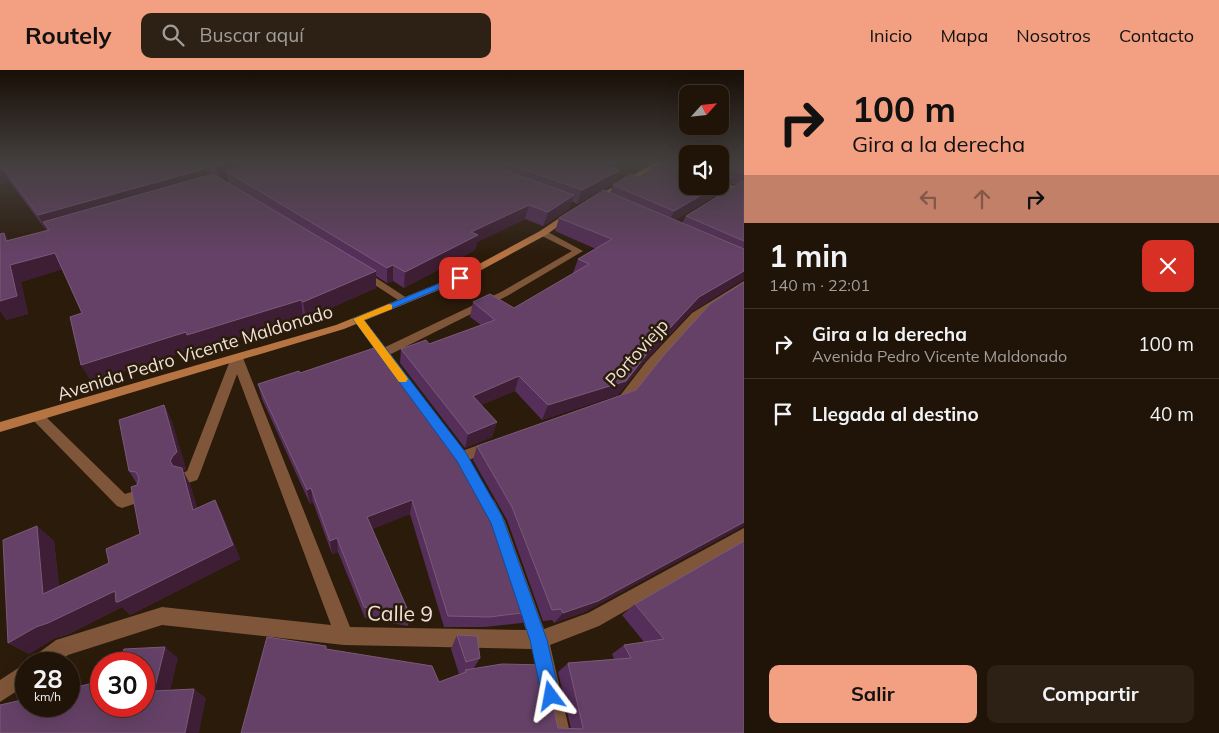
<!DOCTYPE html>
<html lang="es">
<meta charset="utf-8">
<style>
:root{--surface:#201408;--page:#2d2116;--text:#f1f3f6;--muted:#a29e9c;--line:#3d3329;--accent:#f2a081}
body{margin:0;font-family:Mulish,sans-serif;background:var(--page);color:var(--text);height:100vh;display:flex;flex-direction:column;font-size:19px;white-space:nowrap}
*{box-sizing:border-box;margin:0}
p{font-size:16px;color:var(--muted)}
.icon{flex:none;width:28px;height:28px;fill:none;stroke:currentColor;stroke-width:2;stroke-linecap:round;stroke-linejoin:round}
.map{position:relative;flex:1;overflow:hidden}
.side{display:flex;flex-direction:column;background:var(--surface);width:475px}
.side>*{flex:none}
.guide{background:#f2a081;color:#111;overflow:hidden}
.needle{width:32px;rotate:63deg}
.controls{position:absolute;left:679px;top:15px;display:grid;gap:10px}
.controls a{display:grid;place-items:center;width:50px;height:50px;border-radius:10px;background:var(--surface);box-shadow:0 5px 20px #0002,0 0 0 1px var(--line);font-size:25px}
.speed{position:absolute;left:15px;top:582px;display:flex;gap:10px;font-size:25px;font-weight:700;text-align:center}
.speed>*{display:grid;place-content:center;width:65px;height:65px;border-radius:50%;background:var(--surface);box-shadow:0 5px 20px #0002,0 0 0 1px var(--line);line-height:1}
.speed small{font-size:12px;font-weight:400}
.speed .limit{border:8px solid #d22;background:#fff;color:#111}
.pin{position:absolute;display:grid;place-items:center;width:42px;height:42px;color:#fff;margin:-21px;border-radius:10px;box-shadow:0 2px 8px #0006}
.me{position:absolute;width:55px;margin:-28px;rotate:347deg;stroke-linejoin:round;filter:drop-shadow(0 0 4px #0008)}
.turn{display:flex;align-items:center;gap:18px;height:105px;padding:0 25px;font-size:22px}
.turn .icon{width:65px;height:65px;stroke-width:2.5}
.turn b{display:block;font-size:35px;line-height:42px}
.lanes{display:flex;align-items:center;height:48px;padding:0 25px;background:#0003;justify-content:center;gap:25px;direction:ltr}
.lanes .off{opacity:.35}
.round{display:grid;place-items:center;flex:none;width:52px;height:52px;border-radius:10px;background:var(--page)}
.summary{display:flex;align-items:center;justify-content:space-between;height:85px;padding:0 25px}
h1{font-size:30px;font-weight:700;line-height:38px}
.button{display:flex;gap:10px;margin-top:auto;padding:10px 25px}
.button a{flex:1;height:58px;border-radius:10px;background:var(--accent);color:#111;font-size:20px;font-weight:700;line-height:58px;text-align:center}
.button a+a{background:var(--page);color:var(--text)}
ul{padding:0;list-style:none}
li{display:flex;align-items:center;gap:15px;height:70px;padding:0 25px;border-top:1px solid var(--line)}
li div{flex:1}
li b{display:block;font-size:19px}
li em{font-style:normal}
header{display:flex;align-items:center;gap:30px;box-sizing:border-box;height:70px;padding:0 25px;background:var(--accent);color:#111}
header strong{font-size:24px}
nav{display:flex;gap:28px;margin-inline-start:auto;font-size:18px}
.search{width:350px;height:45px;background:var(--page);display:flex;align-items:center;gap:12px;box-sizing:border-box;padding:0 18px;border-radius:10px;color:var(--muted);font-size:19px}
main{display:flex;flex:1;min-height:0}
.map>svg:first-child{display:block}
</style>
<header>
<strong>Routely</strong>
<div class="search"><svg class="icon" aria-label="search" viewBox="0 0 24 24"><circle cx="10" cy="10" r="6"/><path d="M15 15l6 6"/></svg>Buscar aquí</div>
<nav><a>Inicio</a><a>Mapa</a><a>Nosotros</a><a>Contacto</a></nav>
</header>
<main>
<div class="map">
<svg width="744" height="663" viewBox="0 0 744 663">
<rect width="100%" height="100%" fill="#2b1b0b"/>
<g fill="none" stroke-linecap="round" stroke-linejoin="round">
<!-- service -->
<path fill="#7f5639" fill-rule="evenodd" d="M540,161H546L583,181L507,226L387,286H379L377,283L379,280L501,222L572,181L540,165Z
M237,284L243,288L199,406L197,410L188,413L183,411L181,407L183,403L187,401L231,288Z
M38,342L43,344L125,424L141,419L146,420L148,425L146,430L122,438L117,436L33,350L32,347L33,344Z"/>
<!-- minor -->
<path fill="#7f5639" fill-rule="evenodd" d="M657,92H664L688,100V104L658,94Z
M720,111L744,119V123L720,115Z
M361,199L364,200L410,230L409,232H401L358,204V200Z
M744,211V218L700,247L654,298L627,333L615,338L611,336L609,333L611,330L619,327L646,292L692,243Z
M358,246L362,247L392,286L394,289L392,292H384L353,249Z
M237,284L243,288L350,557L526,560L490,452L481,435L484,430L489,428L494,430L505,451L544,559L588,543L744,458V473L599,556L550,575L570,663H550L532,579L344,575L162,555L68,585L56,594H31L33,587L56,570L162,537L331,555L231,288Z
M490,371L495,372L497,376L495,380L461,393L456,391L454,387L456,383Z
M26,593V615L0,632V610Z"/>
<!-- secondary -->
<path fill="#b67443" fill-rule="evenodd" d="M656,92H664L596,133L589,131Z
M567,143L574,145L546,165L463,210L344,259L0,362V352L336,255L457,206L540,161Z"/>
</g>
<!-- wall -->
<path fill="#552e5a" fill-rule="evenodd" d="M0,92H595L620,100L615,113L577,134L572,131L569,139L543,156L525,149L477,172L475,180L404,218L393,211L387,213L376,206V218L306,249L303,247L194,282L193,279L92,312L81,295L82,243L62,199L21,212L28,244L6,250L4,163L9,171L47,160V159L46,160L10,112L0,114ZM204,100L211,104L206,106ZM227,107L228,112L221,108Z
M720,92H744V209L691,242L645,291L618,325L542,350L515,321L481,335L497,352L492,367L465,378L400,293L401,279L429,274L481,255L470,247L473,232L514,238L574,203H573L578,189L596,179L555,161L559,148L610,123L613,115L641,107L668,95L688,116ZM729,113L737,115L686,146L682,153L675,150L726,119Z
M299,301L530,542L522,553L484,557H444L410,444L372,459L410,545L408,556L365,548L338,482L332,484L313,432L310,434L262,329L258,314Z
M636,320L587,541L554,553L552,550L543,551L507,450L473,390L477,376Z
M164,335L172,352L186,399L183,401L190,414L197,438L215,430L223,446L240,489L132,544L130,545L122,537L67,565L55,568L29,584L8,573L37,456L54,471L59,516L109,493L140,464L137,414L129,401Z
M635,534L744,663H241L327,579L439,612L463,603L459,604L451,579L457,565L480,588L474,598L558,658L571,659L558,602L568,593L614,589L612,584L624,575L644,572L622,545Z"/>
<!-- shaded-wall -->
<path fill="#3d1e34" d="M230,92H277L226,101L227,107L219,109L216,96Z
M3,98L10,112L0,114V99Z
M204,99L208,112L43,152L47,159L46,160L38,145Z
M620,100L615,113L577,134L582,120Z
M733,107L726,119L668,154L674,141L717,116H720V114Z
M574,125L569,139L543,156L548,142Z
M529,135L525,149L477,172L475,180L404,218L405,202L471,162Z
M4,163L14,179L6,171Z
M55,183L64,199L21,212L28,244L6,250L0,241V231L10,195Z
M393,195V211L387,213V198Z
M376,201V218L306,249L303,232Z
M744,201V209L691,242L645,291L618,325L542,350L548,335L653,276L699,227Z
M301,230L303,247L194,282L187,265Z
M186,262L193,279L92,312L81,295Z
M519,306L515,321L470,340L473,326Z
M164,335L172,352L186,399L183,401L190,414L202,456L193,440L179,408L170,391Z
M497,352L492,367L465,378L468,364Z
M311,418L313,432L310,434L307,420Z
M215,430L223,446L240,489L132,544L130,545L122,537L67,565L55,568L29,584L8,573Z
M412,430L410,444L368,461L367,447Z
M744,452V456L587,541L554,553L563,543Z
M37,456L54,471L61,537L43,524Z
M337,468L338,482L332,484L330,471Z
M165,577L178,588L168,630L154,621Z
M194,619L206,628L199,663H185Z"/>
<!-- building -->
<path fill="#654167" stroke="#7a5a79" d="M0,92H193L204,99L38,145L3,98L0,99Z
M210,92H230L216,96Z
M256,92H481L574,125L548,142L529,135L471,162L478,165L405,202L393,195L387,198L226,101Z
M503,92H595L620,100L582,120Z
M674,92H688V116H717L674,141L613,115L631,104L641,107L660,96L668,95Z
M720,92H744V103L725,98V104L733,107L720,114Z
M213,104L376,201L303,232L301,230L187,265L186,262L81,295L70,247L82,243L55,183L10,195L17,226L0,231V164L4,163L6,171L49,160L43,152Z
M743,111H744V171L686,146Z
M604,120L744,179V201L699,227L653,276L626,311L548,335L519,306L473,326L497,352L468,364L401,279L426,270L429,274L495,250L473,232L490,224L514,238L589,194L578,189L612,169L559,148Z
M744,212V452L598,531L563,543L561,539L552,540L512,437L477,376L636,320L664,285L710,234Z
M380,276L458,377L493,440L530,542L489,547L448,546L412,430L367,447L410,545L364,537L337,468L330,471L311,418L307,420L258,314L299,301L300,303Z
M164,335L177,382L173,386L170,391L173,396L182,398L193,440L215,430L233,475L118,532H116L115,521L48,553L36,557L8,573L3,470L37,456L43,524L109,493L106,479L140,464L131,417L137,415L139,408L136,402L129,401L119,350Z
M744,471V663H241L267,567L326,576V579L432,596L439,612L466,602L465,600L502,594L544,595L558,658L582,659L583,657L568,593L631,588L624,575L664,569L635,534Z
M457,565L477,566L480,588L466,592Z
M165,577L154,621L194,619L185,663H0V635L26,629V636H69V619L101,611V636H144V594H119L124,579Z"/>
<!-- sky -->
<linearGradient id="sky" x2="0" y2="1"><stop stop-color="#180f06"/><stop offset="0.5" stop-color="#443f3f"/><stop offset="1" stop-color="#443f3f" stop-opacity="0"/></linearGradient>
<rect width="744" height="185" fill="url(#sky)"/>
<!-- route -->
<path fill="#1a73e8" stroke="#114b97" d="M460,205L463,206V209L364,250L466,383L502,446L547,570L560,626L558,632L551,635L545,632L542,626L530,570L491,453L457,391L353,249Z"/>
<!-- slow -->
<path fill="#f59e0b" d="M389,234L392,235V239L364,250L406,306L408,309L406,312H399L353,249Z"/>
<g text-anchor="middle" stroke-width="5" stroke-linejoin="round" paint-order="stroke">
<!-- street labels -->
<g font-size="18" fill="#eee2d8" stroke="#2b1b0b">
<text transform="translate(195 283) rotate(-17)" y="6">Avenida Pedro Vicente Maldonado</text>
<text transform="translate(637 283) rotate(-48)" y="6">Portoviejp</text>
</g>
<!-- near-street labels -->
<g font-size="21" fill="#eee2d8" stroke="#2b1b0b">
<text transform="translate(400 544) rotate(1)" y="7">Calle 9</text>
</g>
</g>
</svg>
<div class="controls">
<a><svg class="needle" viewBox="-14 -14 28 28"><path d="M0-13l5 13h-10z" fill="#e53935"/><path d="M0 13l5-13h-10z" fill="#a29e9c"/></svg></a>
<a><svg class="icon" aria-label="sound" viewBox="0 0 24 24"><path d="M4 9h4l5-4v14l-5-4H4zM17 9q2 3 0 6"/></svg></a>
</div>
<div class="speed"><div>28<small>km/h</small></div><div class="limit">30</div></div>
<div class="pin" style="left:460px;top:208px;background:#d93025"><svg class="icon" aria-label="arrive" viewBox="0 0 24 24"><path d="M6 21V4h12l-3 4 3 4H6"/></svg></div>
<svg class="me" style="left:551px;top:626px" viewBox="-20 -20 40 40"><path d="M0-17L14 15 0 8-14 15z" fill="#1a73e8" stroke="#fff" stroke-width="4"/></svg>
</div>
<section class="side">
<div class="guide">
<div class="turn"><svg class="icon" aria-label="right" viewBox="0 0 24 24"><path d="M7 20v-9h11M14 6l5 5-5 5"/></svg><div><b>100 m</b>Gira a la derecha</div></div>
<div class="lanes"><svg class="icon off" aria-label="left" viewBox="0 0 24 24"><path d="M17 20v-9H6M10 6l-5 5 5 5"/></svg><svg class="icon off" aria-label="ahead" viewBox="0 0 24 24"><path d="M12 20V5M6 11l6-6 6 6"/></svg><svg class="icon" aria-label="right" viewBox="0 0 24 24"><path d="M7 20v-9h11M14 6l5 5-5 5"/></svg></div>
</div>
<div class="summary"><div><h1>1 min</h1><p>140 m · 22:01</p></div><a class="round" style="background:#d93025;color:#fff"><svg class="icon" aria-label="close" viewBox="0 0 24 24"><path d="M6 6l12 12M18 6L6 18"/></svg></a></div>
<ul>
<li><svg class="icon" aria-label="right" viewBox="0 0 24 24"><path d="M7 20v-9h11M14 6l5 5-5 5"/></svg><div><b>Gira a la derecha</b><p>Avenida Pedro Vicente Maldonado</p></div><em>100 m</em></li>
<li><svg class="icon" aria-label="arrive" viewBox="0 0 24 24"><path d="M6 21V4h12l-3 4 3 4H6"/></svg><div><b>Llegada al destino</b></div><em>40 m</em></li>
</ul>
<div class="button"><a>Salir</a><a>Compartir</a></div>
</section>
</main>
